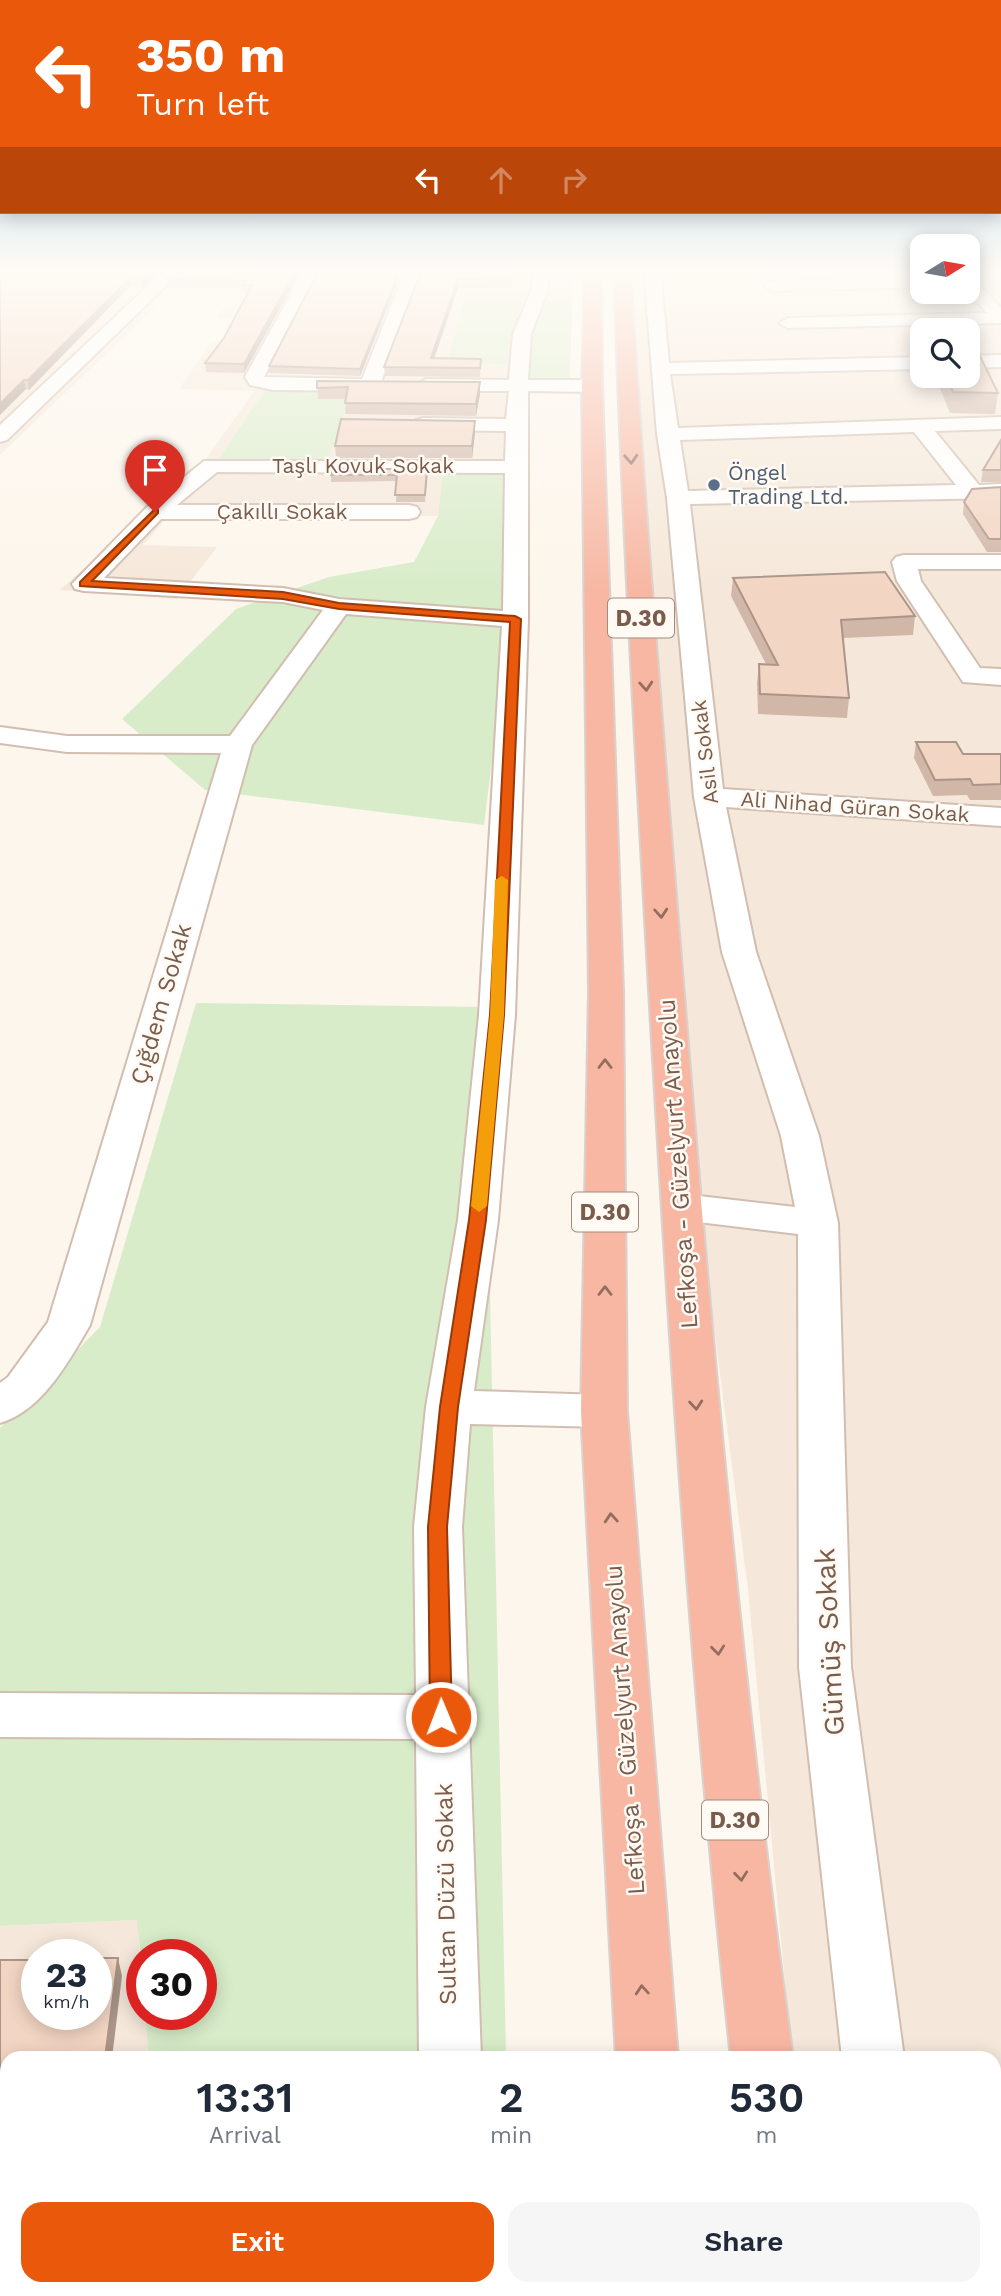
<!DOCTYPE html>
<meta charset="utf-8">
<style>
:root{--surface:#fff;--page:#f6f6f7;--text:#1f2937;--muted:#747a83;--accent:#ea580c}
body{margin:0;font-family:"Work Sans",sans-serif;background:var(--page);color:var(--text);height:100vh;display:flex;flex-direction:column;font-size:26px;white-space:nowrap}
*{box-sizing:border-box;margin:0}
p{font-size:23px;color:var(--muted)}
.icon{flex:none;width:38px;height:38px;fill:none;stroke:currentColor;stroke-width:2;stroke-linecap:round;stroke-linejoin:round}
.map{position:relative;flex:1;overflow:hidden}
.panel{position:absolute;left:0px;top:2051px;width:1001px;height:245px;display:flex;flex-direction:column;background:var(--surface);border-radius:21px 21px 0 0;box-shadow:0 4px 18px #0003}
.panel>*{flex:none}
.guide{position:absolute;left:0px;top:0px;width:1001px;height:214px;box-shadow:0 4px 18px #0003;background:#ea580c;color:#fff;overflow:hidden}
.needle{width:46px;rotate:79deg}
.tools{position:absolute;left:910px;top:234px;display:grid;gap:14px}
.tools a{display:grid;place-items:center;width:70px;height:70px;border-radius:14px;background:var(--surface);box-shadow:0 4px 18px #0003;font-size:35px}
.speed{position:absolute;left:21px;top:1939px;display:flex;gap:14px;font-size:35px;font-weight:700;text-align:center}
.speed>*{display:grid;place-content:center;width:91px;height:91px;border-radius:50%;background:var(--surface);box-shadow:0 4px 18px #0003;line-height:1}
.speed small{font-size:18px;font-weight:400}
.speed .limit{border:10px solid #d22;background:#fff;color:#111}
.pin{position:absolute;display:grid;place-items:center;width:60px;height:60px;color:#fff;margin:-72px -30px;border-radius:50% 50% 50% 0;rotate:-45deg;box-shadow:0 0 7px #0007}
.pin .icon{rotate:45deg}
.me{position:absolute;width:77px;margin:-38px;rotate:359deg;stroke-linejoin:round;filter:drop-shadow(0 0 5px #0008)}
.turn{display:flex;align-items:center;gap:24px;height:147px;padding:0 21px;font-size:32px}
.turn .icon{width:91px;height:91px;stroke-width:2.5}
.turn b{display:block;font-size:49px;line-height:60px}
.lanes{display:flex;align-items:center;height:66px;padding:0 21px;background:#0003;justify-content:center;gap:35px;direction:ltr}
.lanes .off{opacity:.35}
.eta{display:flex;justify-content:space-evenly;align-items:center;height:119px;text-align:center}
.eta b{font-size:42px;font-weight:600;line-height:49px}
.cta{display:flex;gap:14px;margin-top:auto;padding:14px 21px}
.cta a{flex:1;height:80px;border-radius:21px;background:var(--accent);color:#fff;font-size:28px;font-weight:600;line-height:80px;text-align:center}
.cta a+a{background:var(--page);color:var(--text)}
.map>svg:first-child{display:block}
</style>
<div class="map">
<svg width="1001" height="2296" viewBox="0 0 1001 2296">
<rect width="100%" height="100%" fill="#fdf6ec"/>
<!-- residential -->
<path fill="#f5e8da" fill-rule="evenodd" d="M0,269H551L549,293L448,364L530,365L528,470H443L438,516L169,515L143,545L217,547L177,599L60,590L203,463L254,391L179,389L211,342L256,344L276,320L217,318L231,295L172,291L0,455Z
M622,269H922V292H968V269H1001V2296H814L813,2289H994V2058H792L748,1589L662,928L642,631ZM922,331H968V376H922Z
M138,1920L142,2014H145L149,2058H7V2289H520L521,2296H0V1926ZM37,1955H96V2014H37Z"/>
<!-- green -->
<path fill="#d8ecc9" d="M551,269H573L570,378L529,381V365L447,364L466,292L549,293Z
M266,389H324L348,392L341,427L325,466H214Z
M443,470H528L484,825L205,790L122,719L236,609L329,577L414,562L438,516Z
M196,1003L484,1007L506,2058H149L145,2014H201V1955H142V1969L137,1920L0,1926V1428L100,1327Z"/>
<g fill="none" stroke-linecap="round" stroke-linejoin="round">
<defs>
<path id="minor" d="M166,269H183L7,440L0,442V425Z
M225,269H422L380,385L370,391L273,390L250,385L245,377L301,276L233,274ZM317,276L402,279L362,379L264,377Z
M533,269H549L547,292L531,334L528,380H592L602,386L592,392L528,391V619L515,1015L498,1220L474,1391L604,1395L620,1399L627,1411L620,1423L604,1427L470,1424L462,1527L481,2058H419L416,1739L0,1737V1693L416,1695L414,1527L426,1407L458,1220L479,1015L502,626L346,614L252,745L90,1325C69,1361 42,1411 0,1423V1383L8,1377L48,1322L221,753L67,752L0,743V727L67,736H230L323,610L283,602L84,591L75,589L72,584L147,507L204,461H505L506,431L423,430L416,428L413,424L416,420L423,418L506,419L509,391H426L416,385L426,379L509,380L513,334L531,292ZM217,472L505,473L503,611L339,599L283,588L104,578L161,519H409L417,517L420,512L417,507L409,505H177Z
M644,269H660L669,363L922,357V369L670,374L678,428L1001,417V429L935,431L979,485L1001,484V498L690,504L723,789L1001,808V826L726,807L756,952L819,1136L838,1223L851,1667L904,2058H842L799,1667L798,1234L682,1220L668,1216L662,1207L668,1198L682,1194L795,1207L781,1136L722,952L694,797L667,498L657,434ZM914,432L956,485L688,491L680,440Z
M922,277V287L772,291L764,286L772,281Z
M968,278L974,279L1001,308V323L788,328L779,323L788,318L987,313L967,292Z
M1001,355V367L968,368V356Z
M904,555H1001V569H918L921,581L980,668L1001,669V685L963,682L897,581L892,562L896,557Z
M0,2202H7V2268H0Z
M417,2289H485V2296H417Z
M867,2289H935L936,2296H868Z"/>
<path id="highway" d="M585,269H601L602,386L623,991L627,1411L678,2058H616L581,1411L589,991L582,386Z
M614,269H630C645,515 665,761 685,1007C713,1358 745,1709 793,2058H731C693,1709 670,1358 650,1007C636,761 622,515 614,269Z
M628,2289H696V2296H628Z
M758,2289H826L827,2296H759Z"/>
</defs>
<!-- minor casing -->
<use href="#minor" stroke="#d1beb0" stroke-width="4"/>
<!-- highway casing -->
<use href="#highway" stroke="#dad1cd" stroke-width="4"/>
<!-- minor -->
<use href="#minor" fill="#fff" fill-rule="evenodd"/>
<!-- highway -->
<use href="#highway" fill="#f7b7a3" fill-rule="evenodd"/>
</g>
<!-- wall -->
<path fill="#d1b7a8" d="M0,269H163L143,287L130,286L29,390L26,389L2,280H0Z
M422,269H513L512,288H458L434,358L481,359L480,377L385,376L384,367Z
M297,278L244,373L206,372L205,363L224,338L248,293H245L244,289L168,287L167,279Z
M398,281L360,376L269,373V366Z
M969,349L998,393L995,414L950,413L935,376H968Z
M317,381L480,394L476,416L345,414L346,399H318Z
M475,421V433L472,458H336L335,446Z
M1001,440V482H981L983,470Z
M331,475H427L425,502H396L397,481L331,482Z
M1001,487V552H987L963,514L964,502Z
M733,578L915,616L913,635L843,638L849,698L847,718L758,714L757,683L759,664H766L731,596Z
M916,742L963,754H1001V800H970L967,795L933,796L914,758Z
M0,1960L122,1976L7,2058V2136H0Z"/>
<!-- shaded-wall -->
<path fill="#aa9588" d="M154,269H163L143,287L142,278Z
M296,270L297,278L244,373V364Z
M398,275V281L360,376V369Z
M130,278V286L29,390L28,380Z
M458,279V288L431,368V358Z
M24,380L26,389L0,415V404Z
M480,382V394L476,416V404Z
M475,421V433L472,458V446Z
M118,1958L122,1976L112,2058H105Z"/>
<!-- building -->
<path fill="#f3d5c3" stroke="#aa9588" stroke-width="2" d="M0,269H154L142,278H130L28,380H24L0,404V282L10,272H0Z
M177,269H239L296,270L244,364L205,363L224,338L252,285H244L247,281L167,279Z
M422,269H513L512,280L458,279L431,358L481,359L480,368L384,367Z
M318,272L398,275L360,369L269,366Z
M926,328H954L957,331H927Z
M968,342L969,349L978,352L998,393L953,392L947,376H968Z
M317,381L480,382L476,404L345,403L348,387L317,388Z
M341,419L475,421L472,446H335Z
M1001,440V470H983Z
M332,469H427L425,495H395L397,475H331Z
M1001,487V539H989L964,502L972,489Z
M885,572L915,616L841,620L849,698L760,694L759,664L778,665L733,578Z
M916,742H956L963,754H1001V784L973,785L970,779L935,780Z
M96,1958H118L105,2058H7V2118H0V1960H37V2014H96Z
M149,2289H348L347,2296H148Z"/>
<!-- one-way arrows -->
<defs><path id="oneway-chevron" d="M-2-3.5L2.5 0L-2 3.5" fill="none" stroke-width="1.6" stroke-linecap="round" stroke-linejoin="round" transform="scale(1.75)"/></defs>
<g stroke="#936e5e">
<use href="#oneway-chevron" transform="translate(631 459) rotate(87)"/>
<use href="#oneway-chevron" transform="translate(646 686) rotate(86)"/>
<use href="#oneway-chevron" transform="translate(661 913) rotate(86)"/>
<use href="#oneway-chevron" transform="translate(605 1064) rotate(-90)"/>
<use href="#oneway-chevron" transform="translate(605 1291) rotate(-90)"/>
<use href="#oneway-chevron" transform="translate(696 1405) rotate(85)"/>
<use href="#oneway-chevron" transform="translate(611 1518) rotate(-94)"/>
<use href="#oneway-chevron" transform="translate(718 1650) rotate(84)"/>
<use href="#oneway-chevron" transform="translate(741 1876) rotate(84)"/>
<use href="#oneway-chevron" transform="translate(642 1990) rotate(-94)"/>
</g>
<!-- sky -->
<linearGradient id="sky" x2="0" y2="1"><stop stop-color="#97c7e8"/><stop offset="0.46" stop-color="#fefbf6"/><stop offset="1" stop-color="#fefbf6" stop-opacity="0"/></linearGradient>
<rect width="1001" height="590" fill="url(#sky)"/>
<!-- route -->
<path fill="#ea580c" stroke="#983908" stroke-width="2" d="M155,509L158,510V513L92,581L283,592L339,603L515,616L521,619L504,1015L486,1220L458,1407L447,1527L452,1717L449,1723L441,1726L433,1723L430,1717L428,1527L440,1407L469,1220L490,1015L510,622L339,609L283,599L80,586V582Z"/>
<!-- slow -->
<path fill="#f59e0b" d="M502,876L508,880L504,1015L487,1206L479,1212L471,1206L490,1015L495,880Z"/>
<!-- markers -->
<circle fill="#5c6f8a" stroke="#fffaf3" stroke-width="2.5" cx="714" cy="485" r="7"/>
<g text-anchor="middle" stroke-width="5" stroke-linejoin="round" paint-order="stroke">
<!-- far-street labels -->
<g font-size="21" fill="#7a5c4d" stroke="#fffaf3">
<text x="363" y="473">Taşlı Kovuk Sokak</text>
<text x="282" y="519">Çakıllı Sokak</text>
<text transform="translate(705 752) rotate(-97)" y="7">Asil Sokak</text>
<text transform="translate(855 807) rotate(4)" y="7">Ali Nihad Güran Sokak</text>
</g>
<!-- far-service labels -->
<g font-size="21" fill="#4e5e75" stroke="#fffaf3" text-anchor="start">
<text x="728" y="480">Öngel<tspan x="728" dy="24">Trading Ltd.</tspan></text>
</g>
<!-- shield labels -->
<g fill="#fffaf3" stroke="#a28b7f" stroke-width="2">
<rect x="608" y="598.5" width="66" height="39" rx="5"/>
<rect x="572" y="1192.5" width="66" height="39" rx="5"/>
<rect x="702" y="1800.5" width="66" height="39" rx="5"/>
</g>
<g font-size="23" font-weight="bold" fill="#7a5c4d">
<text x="641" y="626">D.30</text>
<text x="605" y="1220">D.30</text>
<text x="735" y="1828">D.30</text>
</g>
<!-- street labels -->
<g font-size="24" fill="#7a5c4d" stroke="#fffaf3">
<text transform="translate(161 1004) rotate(-74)" y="8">Çığdem Sokak</text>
<text transform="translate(678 1164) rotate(-94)" y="8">Lefkoşa - Güzelyurt Anayolu</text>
<text transform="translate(625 1730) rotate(-94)" y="8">Lefkoşa - Güzelyurt Anayolu</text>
<text transform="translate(446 1894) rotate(-91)" y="8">Sultan Düzü Sokak</text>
</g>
<!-- near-street labels -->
<g font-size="28" fill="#7a5c4d" stroke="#fffaf3">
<text transform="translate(829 1642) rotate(-93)" y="10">Gümüş Sokak</text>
</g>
</g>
</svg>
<div class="tools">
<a><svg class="needle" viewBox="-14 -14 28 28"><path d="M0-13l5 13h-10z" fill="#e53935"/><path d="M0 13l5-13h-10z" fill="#747a83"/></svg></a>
<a><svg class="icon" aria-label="search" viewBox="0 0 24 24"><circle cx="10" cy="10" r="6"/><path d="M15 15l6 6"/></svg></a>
</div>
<div class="speed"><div>23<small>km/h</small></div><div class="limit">30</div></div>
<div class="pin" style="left:155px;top:512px;background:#d93025"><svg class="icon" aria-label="arrive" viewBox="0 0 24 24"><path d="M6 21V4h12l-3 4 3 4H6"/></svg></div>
<svg class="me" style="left:441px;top:1717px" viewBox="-20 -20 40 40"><circle r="17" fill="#ea580c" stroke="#fff" stroke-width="3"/><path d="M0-11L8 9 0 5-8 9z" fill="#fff"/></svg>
<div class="guide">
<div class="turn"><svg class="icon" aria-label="left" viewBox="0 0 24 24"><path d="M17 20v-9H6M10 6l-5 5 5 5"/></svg><div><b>350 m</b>Turn left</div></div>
<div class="lanes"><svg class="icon" aria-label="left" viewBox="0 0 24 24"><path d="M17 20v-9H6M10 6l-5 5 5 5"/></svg><svg class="icon off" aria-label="ahead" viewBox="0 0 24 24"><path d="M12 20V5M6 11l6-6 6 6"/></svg><svg class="icon off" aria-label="right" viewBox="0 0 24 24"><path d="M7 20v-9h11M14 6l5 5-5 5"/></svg></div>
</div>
<section class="panel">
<div class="eta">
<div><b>13:31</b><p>Arrival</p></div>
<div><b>2</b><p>min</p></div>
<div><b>530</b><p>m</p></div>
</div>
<div class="cta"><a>Exit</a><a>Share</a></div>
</section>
</div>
